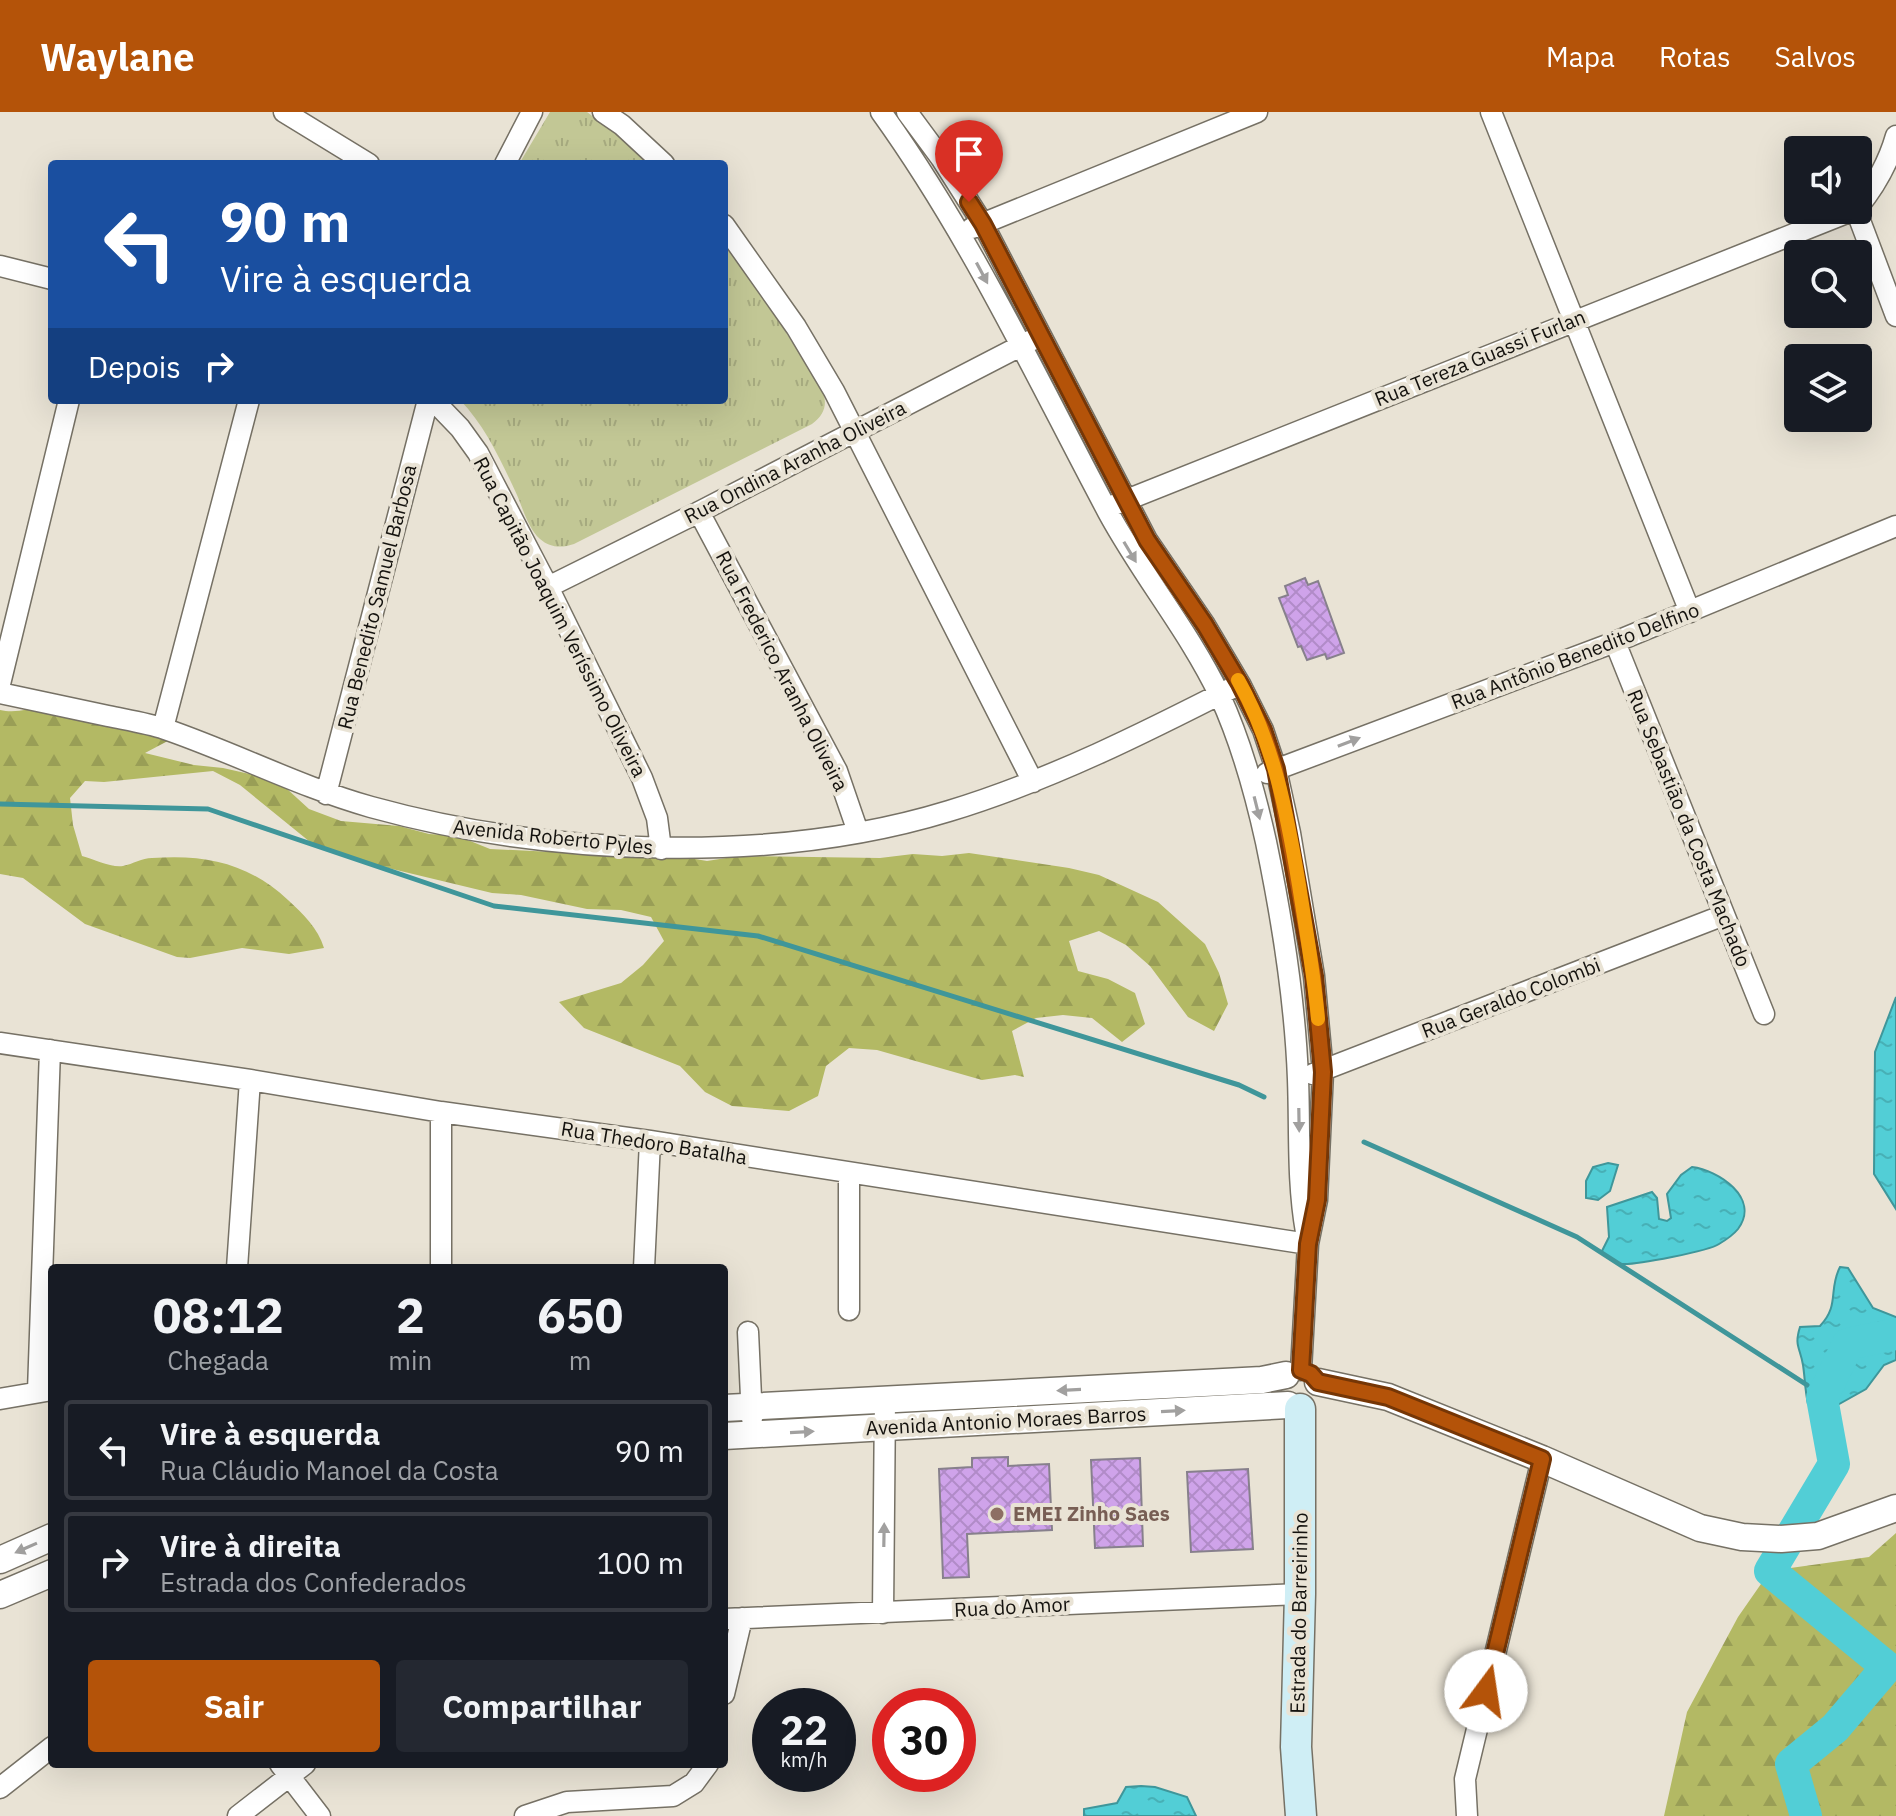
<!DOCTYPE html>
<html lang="pt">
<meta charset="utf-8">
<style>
:root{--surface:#171b24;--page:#242831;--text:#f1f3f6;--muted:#9ea1a6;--line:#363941;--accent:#b45309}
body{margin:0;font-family:"IBM Plex Sans",sans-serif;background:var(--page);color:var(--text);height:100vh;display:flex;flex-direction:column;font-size:30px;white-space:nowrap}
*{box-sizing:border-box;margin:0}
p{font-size:26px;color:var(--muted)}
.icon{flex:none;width:44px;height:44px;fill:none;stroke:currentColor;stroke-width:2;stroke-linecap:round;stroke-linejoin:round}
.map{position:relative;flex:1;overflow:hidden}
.side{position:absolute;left:48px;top:1152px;width:680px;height:504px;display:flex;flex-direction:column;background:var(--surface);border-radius:8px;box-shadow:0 8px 32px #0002}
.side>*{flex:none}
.hud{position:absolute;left:48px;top:48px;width:680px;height:244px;border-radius:8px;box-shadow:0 8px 32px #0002;background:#1a4fa0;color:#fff;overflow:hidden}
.tools{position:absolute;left:1784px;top:24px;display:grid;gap:16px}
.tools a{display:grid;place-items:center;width:88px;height:88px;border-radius:8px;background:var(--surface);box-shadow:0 8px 32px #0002;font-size:40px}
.speed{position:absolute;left:752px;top:1576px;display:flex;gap:16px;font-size:40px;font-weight:700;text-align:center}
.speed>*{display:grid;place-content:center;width:104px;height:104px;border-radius:50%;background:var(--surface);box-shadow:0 8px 32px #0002;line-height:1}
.speed small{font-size:20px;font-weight:400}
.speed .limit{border:12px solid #d22;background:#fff;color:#111}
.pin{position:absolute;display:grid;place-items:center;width:68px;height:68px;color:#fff;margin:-82px -34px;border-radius:50% 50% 50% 0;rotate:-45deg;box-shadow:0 0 8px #0007}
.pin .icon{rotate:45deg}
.me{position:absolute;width:88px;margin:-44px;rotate:14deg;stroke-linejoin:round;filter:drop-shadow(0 0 6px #0008)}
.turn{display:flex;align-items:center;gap:28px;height:168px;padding:0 40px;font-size:36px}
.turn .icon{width:104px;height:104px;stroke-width:2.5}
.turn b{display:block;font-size:56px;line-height:68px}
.then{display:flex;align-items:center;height:76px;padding:0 40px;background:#0003;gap:16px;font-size:30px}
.eta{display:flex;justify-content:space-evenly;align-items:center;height:136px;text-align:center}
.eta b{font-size:48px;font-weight:700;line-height:56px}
.button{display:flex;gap:16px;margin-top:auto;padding:16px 40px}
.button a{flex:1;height:92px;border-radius:8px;background:var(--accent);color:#fff;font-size:32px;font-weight:700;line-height:92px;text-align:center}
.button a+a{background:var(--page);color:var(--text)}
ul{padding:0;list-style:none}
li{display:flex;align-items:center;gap:24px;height:100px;margin:0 16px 12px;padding:0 24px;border:4px solid var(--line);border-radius:8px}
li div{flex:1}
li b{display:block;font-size:30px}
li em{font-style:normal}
header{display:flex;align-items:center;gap:48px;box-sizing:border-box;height:112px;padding:0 40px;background:var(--accent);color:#fff}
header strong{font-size:38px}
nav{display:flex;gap:44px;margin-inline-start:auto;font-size:28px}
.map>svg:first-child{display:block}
</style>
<header>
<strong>Waylane</strong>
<nav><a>Mapa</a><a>Rotas</a><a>Salvos</a></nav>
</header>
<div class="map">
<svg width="1896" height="1704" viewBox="0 0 1896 1704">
<defs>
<pattern id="grass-tufts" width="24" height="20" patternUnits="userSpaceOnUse" patternTransform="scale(2)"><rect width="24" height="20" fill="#c2c795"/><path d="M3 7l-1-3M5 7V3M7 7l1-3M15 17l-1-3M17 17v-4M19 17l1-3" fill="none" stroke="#a6aa7f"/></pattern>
<pattern id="forest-firs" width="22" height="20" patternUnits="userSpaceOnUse" patternTransform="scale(2)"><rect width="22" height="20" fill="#b3b964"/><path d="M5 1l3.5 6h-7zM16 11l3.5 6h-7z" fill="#999e56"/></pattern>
<pattern id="water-ripples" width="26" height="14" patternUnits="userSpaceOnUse" patternTransform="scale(2)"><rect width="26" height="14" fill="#52ced6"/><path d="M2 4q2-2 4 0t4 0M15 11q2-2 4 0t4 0" fill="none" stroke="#47b0b6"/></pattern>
<pattern id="building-cross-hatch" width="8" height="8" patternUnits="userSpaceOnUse" patternTransform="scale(2)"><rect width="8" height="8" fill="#cfa3ea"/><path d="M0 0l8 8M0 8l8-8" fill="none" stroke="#b18bc8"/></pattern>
</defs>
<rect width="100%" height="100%" fill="#e9e3d5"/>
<!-- grass -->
<path fill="url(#grass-tufts)" d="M550,0H587L634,35L651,52H519Z
M724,133L755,172L821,275C828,290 826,302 812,312L574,432C562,436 550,436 540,427C528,416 523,397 517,383C501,349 486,315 460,288H724Z"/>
<!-- forest -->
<path fill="url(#forest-firs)" d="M75,587C114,593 146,604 181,622L145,641L194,653L223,656L254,663L286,676L309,697L341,709L399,714L429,722L458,724L490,737L553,740L636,737L707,749L739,744L880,746L913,742L942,744L969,741L1069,756L1099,763L1158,790L1205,832L1219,861L1228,892L1214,919L1188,905L1150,854L1126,833L1099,819L1069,829L1078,859L1108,867L1135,881L1145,912L1122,930L1092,906L1063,903L1036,906L1012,919L1024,965L1015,963L982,968L877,938L849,936L826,954L818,984L789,999L732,994L705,980L680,954L584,916L559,890L621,871L643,853L664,829L651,805L621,798L587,797L521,783L492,781L359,749L315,734L240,673L213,659L104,670L85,669L70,686L73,713L82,744C94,747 111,756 123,754C133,752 142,746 152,746C206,742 248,751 288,788C303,802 318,816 324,836L289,842L242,836L190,846L177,845L85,812L23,766L0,762V598C24,604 51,588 75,587Z
M1896,1421V1704H1664L1687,1600L1738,1505L1770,1459L1869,1445Z"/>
<!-- water -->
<path fill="url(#water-ripples)" stroke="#3f969a" stroke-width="2" d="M1896,885V1097L1874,1062L1875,940Z
M1608,1051L1618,1053L1610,1079L1598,1088L1586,1086V1069L1593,1055Z
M1692,1055C1718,1058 1761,1086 1738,1117C1734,1122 1724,1129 1719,1132C1709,1139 1636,1153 1622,1152C1615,1152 1607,1145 1601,1141L1609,1125L1607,1095L1652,1080L1657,1086L1659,1107L1667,1109L1671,1106L1667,1082L1681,1063Z
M1840,1155L1848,1156L1873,1196L1896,1205V1248L1884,1253L1866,1277L1825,1300L1808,1292C1805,1279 1805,1266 1803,1253C1800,1235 1794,1234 1800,1215L1820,1214C1840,1193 1828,1178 1840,1155Z
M1141,1674L1155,1675L1187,1685L1196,1704H1084V1697L1117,1691L1126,1675Z"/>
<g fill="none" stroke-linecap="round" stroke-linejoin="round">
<!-- stream -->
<path stroke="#3f969a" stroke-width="5" d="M0,692L208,697L494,794L758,824L1239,973L1264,985
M1364,1030L1577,1125L1807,1273"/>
<!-- river -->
<path stroke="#52ced6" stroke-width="32" d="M1806,1704L1791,1652L1835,1616L1887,1555L1770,1459L1834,1352L1822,1286L1848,1232L1896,1222"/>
</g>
<!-- building -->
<path fill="url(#building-cross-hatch)" stroke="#87808c" stroke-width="2" d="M1305,466L1308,473L1318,469L1344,541L1327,547L1325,542L1307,548L1301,534L1298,535L1279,486L1288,483L1285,474Z
M1008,1345V1354L1049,1352L1052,1418L967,1422L969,1465L943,1466L939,1357L972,1355V1346Z
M1140,1346L1143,1434L1095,1436L1091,1348Z
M1248,1357L1253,1437L1191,1440L1187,1360Z"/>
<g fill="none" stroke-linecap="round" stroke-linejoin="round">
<defs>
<path id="minor" d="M284,0L369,52
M603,0L622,13L664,52
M881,0C971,125 1036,265 1108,400C1142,463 1189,519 1220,584C1241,630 1255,680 1266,730C1282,807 1295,888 1298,967C1300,1018 1297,1069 1306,1120
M907,0L941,46L983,112L1147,428L1205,513L1240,572L1263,618L1276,657L1290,721L1314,864L1323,960L1317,1088L1308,1132L1301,1258
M1491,0L1690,500
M505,52L532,0
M1858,95C1876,73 1888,52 1896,24
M1856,98L1896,204
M724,113L796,215L834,279L1033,670
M972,116L1257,0
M0,154L52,167
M433,288L460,316L478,341L548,475L642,666L657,706L661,737
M1114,393L1854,98
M699,400L837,659L858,720
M548,475L699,400L1032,228
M1615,530L1764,902
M0,572L69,288
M0,581C36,589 72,596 108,604C127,608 147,611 165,617C235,641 300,675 371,695C548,744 773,753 949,699C1051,668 1146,620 1240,572
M163,616L249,288
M1267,661L1615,530L1896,414
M326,682L428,288
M0,931L250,968L441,1000L650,1029L1308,1132
M1313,962L1724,803
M441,1000V1156
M849,1062V1198
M237,1156L250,968
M644,1156L650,1029
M748,1220L752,1307
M38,1279L50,938
M0,1287L52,1278
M883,1501L885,1287
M724,1507L1300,1482
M724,1582L742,1506
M280,1652L320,1704
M0,1676L52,1635
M238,1704L305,1652
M525,1704L567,1690L673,1684L694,1671L708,1652
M1467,1704L1465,1667L1542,1347"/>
<path id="tertiary" d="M1318,1270L1388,1285L1542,1347L1700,1416L1742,1425L1781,1427L1818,1424L1896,1396
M724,1296L1262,1268L1286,1263
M724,1324L1288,1293
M0,1448L52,1425
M0,1483L52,1461"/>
<path id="secondary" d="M1300,1297V1482L1296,1635L1301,1704"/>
</defs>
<!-- minor casing -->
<use href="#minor" stroke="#767165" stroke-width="23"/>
<!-- tertiary casing -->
<use href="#tertiary" stroke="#767165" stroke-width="29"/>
<!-- secondary casing -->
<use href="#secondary" stroke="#767165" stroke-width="33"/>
<!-- minor -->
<use href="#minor" stroke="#fff" stroke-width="20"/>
<!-- tertiary -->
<use href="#tertiary" stroke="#fff" stroke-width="26"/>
<!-- secondary -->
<use href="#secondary" stroke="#cfeef5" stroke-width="30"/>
</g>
<!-- one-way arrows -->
<defs><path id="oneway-solid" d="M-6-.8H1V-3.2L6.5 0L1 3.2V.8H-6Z" transform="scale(2)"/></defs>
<g fill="#a1a09f">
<use href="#oneway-solid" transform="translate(982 161) rotate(62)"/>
<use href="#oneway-solid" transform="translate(1130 440) rotate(59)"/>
<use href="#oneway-solid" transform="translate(1349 630) rotate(-21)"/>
<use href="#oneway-solid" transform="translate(1257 696) rotate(76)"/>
<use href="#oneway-solid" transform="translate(1299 1008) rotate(89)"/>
<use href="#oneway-solid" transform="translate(1069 1278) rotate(177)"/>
<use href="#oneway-solid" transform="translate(1173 1299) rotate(-3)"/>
<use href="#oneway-solid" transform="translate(802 1320) rotate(-3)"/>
<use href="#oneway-solid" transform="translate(884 1423) rotate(-89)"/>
<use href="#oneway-solid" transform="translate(26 1436) rotate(156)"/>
</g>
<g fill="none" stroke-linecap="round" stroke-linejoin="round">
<defs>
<path id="route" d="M969,90L983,112L1147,428L1205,513L1240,572L1263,618L1276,657L1314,864L1323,960L1317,1088L1308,1132L1301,1258L1311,1262L1318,1270L1388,1285L1542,1347L1486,1579"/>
</defs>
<!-- route casing -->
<use href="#route" stroke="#753606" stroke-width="20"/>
<!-- route -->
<use href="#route" stroke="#b45309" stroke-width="14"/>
<!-- slow -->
<path stroke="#f59e0b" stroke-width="14" d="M1238,568C1274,632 1287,701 1299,773C1306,818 1314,862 1318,907"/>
</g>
<!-- markers -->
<circle fill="#8d6e63" stroke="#e9e3d5" stroke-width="3" cx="997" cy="1402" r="8"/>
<g text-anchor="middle" stroke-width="8" stroke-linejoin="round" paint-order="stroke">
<!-- street labels -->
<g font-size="20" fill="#14120e" stroke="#e9e3d5">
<text transform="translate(1480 246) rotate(-22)" y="7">Rua Tereza Guassi Furlan</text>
<text transform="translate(795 350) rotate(-27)" y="7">Rua Ondina Aranha Oliveira</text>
<text transform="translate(377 485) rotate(-76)" y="7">Rua Benedito Samuel Barbosa</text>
<text transform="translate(560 505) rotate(63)" y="7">Rua Capitão Joaquim Veríssimo Oliveira</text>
<text transform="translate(1575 544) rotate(-21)" y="7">Rua Antônio Benedito Delfino</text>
<text transform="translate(782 559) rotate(63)" y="7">Rua Frederico Aranha Oliveira</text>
<text transform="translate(1689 716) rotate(68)" y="7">Rua Sebastião da Costa Machado</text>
<text transform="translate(553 725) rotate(6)" y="7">Avenida Roberto Pyles</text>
<text transform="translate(1511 886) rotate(-21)" y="7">Rua Geraldo Colombi</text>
<text transform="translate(654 1031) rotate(9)" y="7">Rua Thedoro Batalha</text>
<text transform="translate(1006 1309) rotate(-3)" y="7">Avenida Antonio Moraes Barros</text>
<text transform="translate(1012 1495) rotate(-3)" y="7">Rua do Amor</text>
<text transform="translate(1299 1501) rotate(-89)" y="7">Estrada do Barreirinho</text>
</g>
<!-- education labels -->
<g font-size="20" font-weight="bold" fill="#785e54" stroke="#e9e3d5" text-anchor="start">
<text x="1013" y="1409">EMEI Zinho Saes</text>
</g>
</g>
</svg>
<div class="tools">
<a><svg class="icon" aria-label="sound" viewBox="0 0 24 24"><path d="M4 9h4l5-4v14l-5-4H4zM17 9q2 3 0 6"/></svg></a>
<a><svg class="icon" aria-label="search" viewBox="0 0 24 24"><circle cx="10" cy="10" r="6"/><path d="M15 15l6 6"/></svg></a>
<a><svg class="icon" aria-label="layers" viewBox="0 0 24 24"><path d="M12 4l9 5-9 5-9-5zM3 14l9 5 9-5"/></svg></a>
</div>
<div class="speed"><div>22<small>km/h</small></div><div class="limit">30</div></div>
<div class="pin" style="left:969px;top:90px;background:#d93025"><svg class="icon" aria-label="arrive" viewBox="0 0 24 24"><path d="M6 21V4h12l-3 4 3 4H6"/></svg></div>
<svg class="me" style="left:1486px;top:1579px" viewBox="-20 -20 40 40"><circle r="19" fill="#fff"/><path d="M0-13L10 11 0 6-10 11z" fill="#b45309"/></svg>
<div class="hud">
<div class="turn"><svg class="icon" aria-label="left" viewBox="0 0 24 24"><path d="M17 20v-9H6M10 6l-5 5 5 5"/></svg><div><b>90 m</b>Vire à esquerda</div></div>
<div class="then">Depois<svg class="icon" aria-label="right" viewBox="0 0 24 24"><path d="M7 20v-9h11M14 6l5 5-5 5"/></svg></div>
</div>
<section class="side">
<div class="eta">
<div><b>08:12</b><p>Chegada</p></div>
<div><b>2</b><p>min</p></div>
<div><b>650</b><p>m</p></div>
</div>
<ul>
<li><svg class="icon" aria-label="left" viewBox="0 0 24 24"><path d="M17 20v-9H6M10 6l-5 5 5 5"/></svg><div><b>Vire à esquerda</b><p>Rua Cláudio Manoel da Costa</p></div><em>90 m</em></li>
<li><svg class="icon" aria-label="right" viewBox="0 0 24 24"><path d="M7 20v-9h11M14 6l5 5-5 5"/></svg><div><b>Vire à direita</b><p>Estrada dos Confederados</p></div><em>100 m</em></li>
</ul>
<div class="button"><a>Sair</a><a>Compartilhar</a></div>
</section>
</div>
